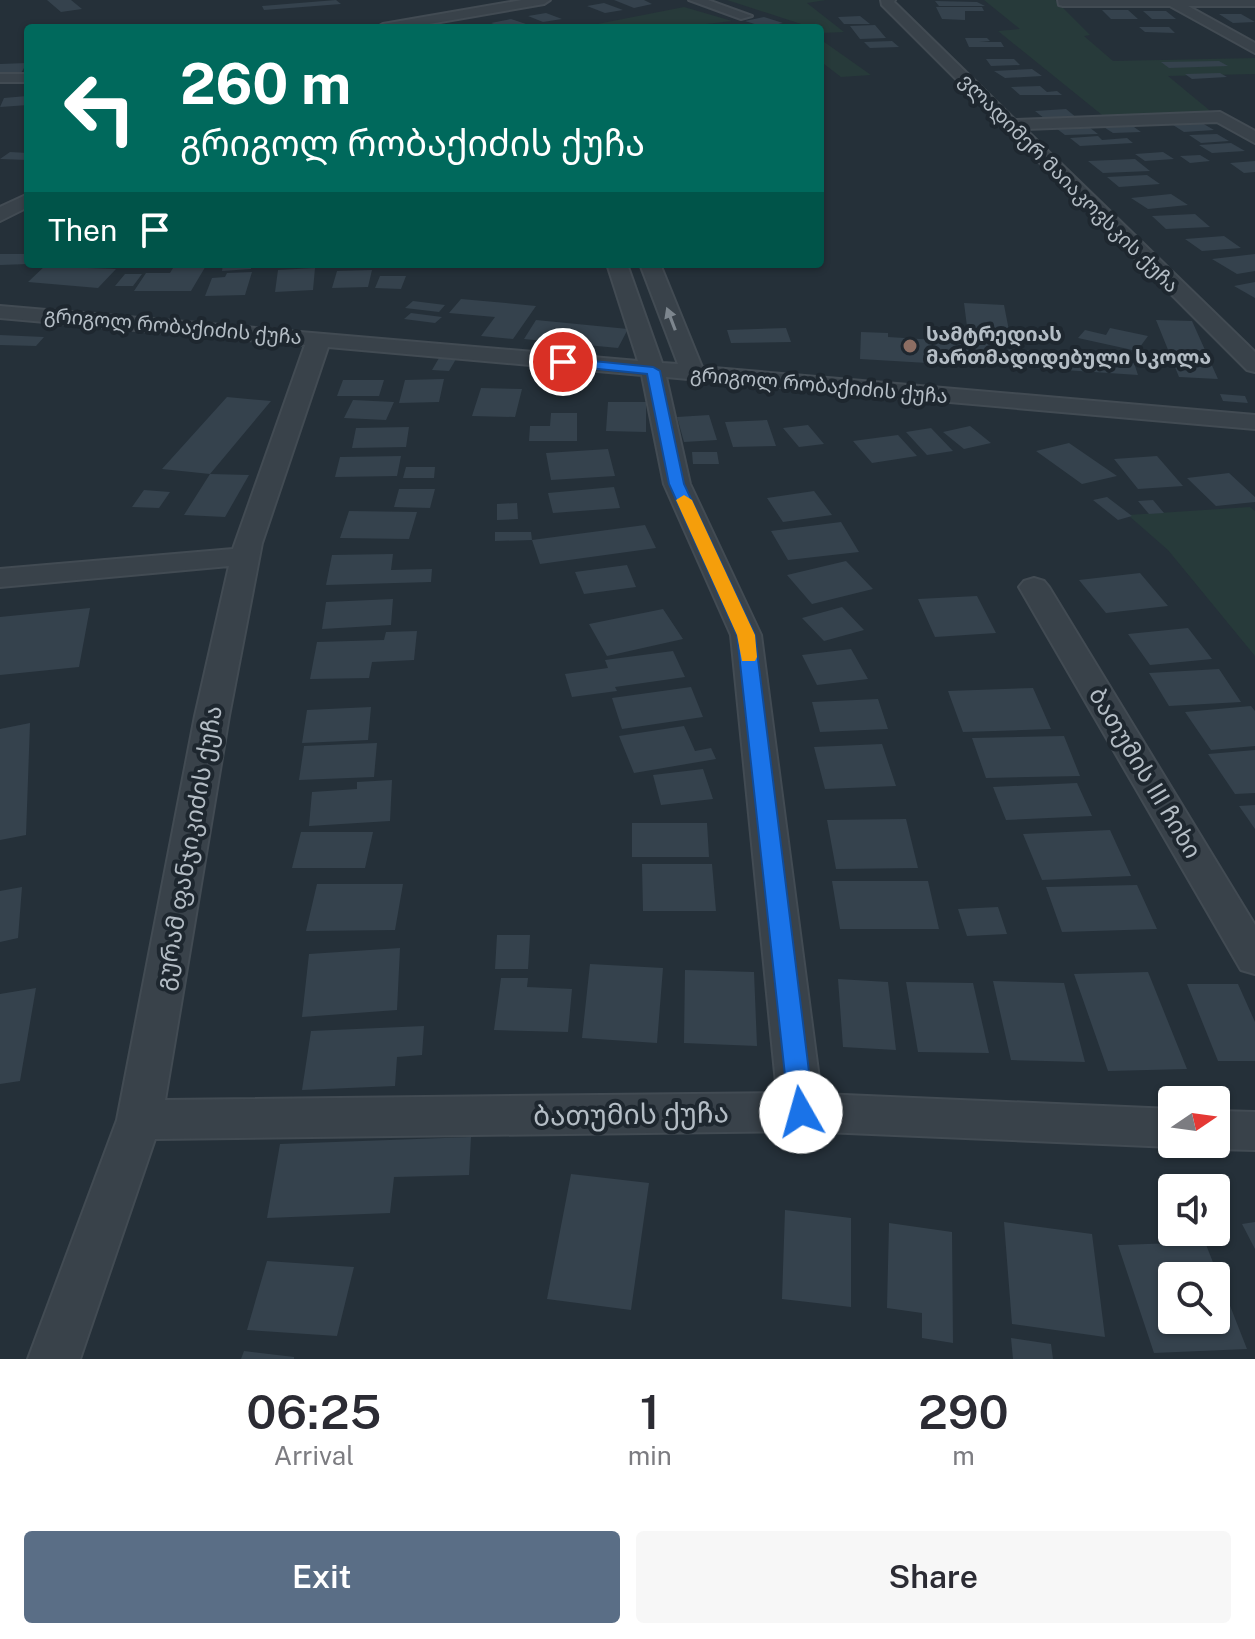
<!DOCTYPE html>
<meta charset="utf-8">
<style>
:root{--surface:#fff;--page:#f7f7f7;--text:#2b2b33;--muted:#7c7c81;--accent:#5a6e86}
body{margin:0;font-family:"Public Sans","Noto Sans Georgian",sans-serif;background:var(--page);color:var(--text);height:100vh;display:flex;flex-direction:column;font-size:30px;white-space:nowrap}
*{box-sizing:border-box;margin:0}
p{font-size:26px;color:var(--muted)}
.icon{flex:none;width:44px;height:44px;fill:none;stroke:currentColor;stroke-width:2;stroke-linecap:round;stroke-linejoin:round}
.map{position:relative;height:1359px;overflow:hidden}
.side{display:flex;flex-direction:column;background:var(--surface);flex:1}
.side>*{flex:none}
.banner{position:absolute;left:24px;top:24px;width:800px;height:244px;border-radius:8px;box-shadow:0 2px 6px #0004;background:#00695c;color:#fff;overflow:hidden}
.needle{width:52px;rotate:77deg}
.tools{position:absolute;left:1158px;top:1086px;display:grid;gap:16px}
.tools a{display:grid;place-items:center;width:72px;height:72px;border-radius:8px;background:var(--surface);box-shadow:0 2px 6px #0004;font-size:40px}
.pin{position:absolute;display:grid;place-items:center;width:68px;height:68px;color:#fff;margin:-34px;border:4px solid #fff;border-radius:50%;box-shadow:0 2px 8px #0007}
.me{position:absolute;width:88px;margin:-44px;rotate:353deg;stroke-linejoin:round;filter:drop-shadow(0 0 6px #0008)}
.turn{display:flex;align-items:center;gap:28px;height:168px;padding:0 24px;font-size:36px}
.turn .icon{width:104px;height:104px;stroke-width:2.5}
.turn b{display:block;font-size:56px;line-height:68px}
.then{display:flex;align-items:center;height:76px;padding:0 24px;background:#0003;gap:16px;font-size:30px}
.eta{display:flex;justify-content:space-evenly;align-items:center;height:136px;text-align:center}
.eta b{font-size:48px;font-weight:600;line-height:56px}
.primary-button{display:flex;gap:16px;margin-top:auto;padding:16px 24px}
.primary-button a{flex:1;height:92px;border-radius:8px;background:var(--accent);color:#fff;font-size:32px;font-weight:600;line-height:92px;text-align:center}
.primary-button a+a{background:var(--page);color:var(--text)}
.map>svg:first-child{display:block}
</style>
<div class="map">
<svg width="1255" height="1359" viewBox="0 0 1255 1359">
<rect width="100%" height="100%" fill="#253039"/>
<!-- green -->
<path fill="#273a3a" d="M727,0H826L807,3L844,32L820,33V28H777L801,24Z
M984,0H1055L1090,35L1084,36L1113,61L1255,58V74L1168,76L1214,114L1107,119L998,31L1020,29Z
M684,7L732,21L673,28H577Z
M820,39L871,75L841,77L820,61Z
M1250,507L1255,511V656L1168,550L1128,515Z"/>
<!-- building -->
<path fill="#35424d" fill-rule="evenodd" d="M47,0H71L82,9L61,12Z
M336,0L341,4L264,10L262,6Z
M614,0H644L652,4L634,8Z
M935,1L977,2L985,6H939Z
M604,3L623,10L605,13L587,6Z
M936,7H982L984,11H965V20L942,19Z
M1102,10H1128L1138,19H1111Z
M1143,11H1166L1176,19H1152Z
M546,13L562,19L543,22L528,16Z
M1219,14H1241L1255,22L1233,23Z
M860,16L870,24H844L838,17Z
M764,17L783,23L764,27L745,21Z
M511,19L526,24L505,28L491,23Z
M875,25L886,38L860,39L850,26Z
M1139,27H1169L1175,33L1145,32Z
M965,38H987L990,41L979,42H1001L1004,47H969Z
M892,41L899,47L870,48L864,42Z
M986,59H1014L1020,65L991,66Z
M1219,61L1228,66L1169,68L1161,62Z
M27,63L21,73L0,74V64Z
M1032,69L1042,76L1005,78L994,71Z
M1220,73L1227,77L1192,79L1185,74Z
M1040,86L1047,92L1057,91L1062,95H1020L1011,87Z
M27,96L24,102L28,105L0,107L4,98Z
M1066,109L1077,118L1045,119L1035,111Z
M1127,122L1141,132L1113,133L1099,124Z
M1202,123L1214,130L1184,132L1173,125Z
M1085,124L1098,134L1065,135L1052,125Z
M1217,134L1229,141L1201,143L1189,135Z
M1098,136L1102,140L1127,138L1133,143L1080,146L1070,138Z
M1231,143L1245,151L1212,153L1199,145Z
M10,152L28,153V160L0,159Z
M1163,152L1174,159L1145,161L1135,154Z
M1200,155L1210,161L1190,163L1180,156Z
M1135,159L1150,171L1103,173L1088,161Z
M1255,161V172L1244,173L1230,163Z
M1147,175L1160,184L1119,187L1107,177Z
M1171,194L1188,205L1148,209L1131,198Z
M1195,214L1210,227L1166,229L1152,216Z
M1224,236L1241,248L1202,251L1185,239Z
M0,254H28V264L0,265Z
M1255,254V271L1237,274L1212,259Z
M47,264H92L88,268L116,269L98,288L28,282Z
M187,264H207L191,291H134L146,273H170L173,268H185Z
M223,264H251V269L222,271Z
M315,268L313,290L275,292L278,270Z
M372,270L368,287L332,288L337,271Z
M252,272L245,295L205,296L212,278L225,277L227,273Z
M125,274H142L133,286H115Z
M380,276H406L401,289L375,288Z
M1255,282V298L1234,286Z
M461,299L506,303L536,306L513,339L481,336L495,317L449,313Z
M413,301L445,305L439,312L405,308Z
M964,303L1004,305L1011,341L991,340L995,367L860,359L861,332L888,333V337L969,342Z
M411,313L442,317L435,323L404,319Z
M536,320L628,329L618,348L524,339Z
M1156,320L1192,321L1218,379L1179,377Z
M786,328L791,342L731,343L727,330Z
M1110,328L1148,336L1137,351L1078,338L1085,330L1106,335Z
M0,335L44,337L36,346L0,345Z
M1002,349L1132,357L1138,375L1004,366Z
M439,358L456,359L449,371L432,370Z
M444,379L439,402L399,403L405,380Z
M343,380H384L379,396H337Z
M481,388L522,389L515,417L472,416Z
M1220,394L1245,396L1248,403L1223,401Z
M227,397L271,401L210,474L249,475L225,517L184,515L210,474L162,469Z
M353,400L394,402L386,420L344,418Z
M608,402H646V432L606,431Z
M551,413H577V441H529L530,426H550Z
M709,415L717,440L684,442L677,417Z
M767,420L776,446L733,447L725,422Z
M808,425L824,444L799,447L783,428Z
M970,426L991,443L964,449L943,432Z
M409,427L406,447L352,448L356,428Z
M931,428L953,451L927,455L906,432Z
M898,435L917,456L872,463L853,441Z
M1069,443L1117,476L1082,484L1036,451Z
M608,449L615,476L551,480L546,453Z
M692,452H717L719,464H693Z
M401,456L397,476L335,477L340,457Z
M1157,456L1183,486L1138,489L1114,459Z
M406,467H435L434,478H403Z
M1229,473L1255,497V502L1216,506L1187,478Z
M614,487L620,508L553,513L548,493Z
M399,489H435L430,508L394,507Z
M144,490L170,492L159,508L132,507Z
M814,491L832,515L783,522L767,498Z
M1107,497L1132,516L1118,520L1093,500Z
M1153,500L1164,513L1149,514L1138,501Z
M517,503L518,519L497,520V504Z
M349,511L417,512L409,539L340,538Z
M841,522L859,552L788,560L771,531Z
M645,525L656,548L540,564L532,540Z
M495,532H531L532,540L495,541Z
M393,554L391,570L432,569L431,582L326,585L332,555Z
M846,561L873,589L812,604L787,575Z
M627,565L636,587L584,594L575,572Z
M1140,573L1168,606L1106,613L1079,580Z
M977,596L996,633L935,637L918,599Z
M393,599L391,625L322,629L326,602Z
M842,607L864,630L824,641L802,618Z
M90,608L79,667L0,675V617Z
M663,609L683,639L607,656L589,624Z
M1188,628L1212,659L1150,665L1128,634Z
M417,631L414,660L372,662L369,678L310,679L317,642L384,640L386,632Z
M851,649L868,679L817,685L802,655Z
M673,651L685,677L615,687L617,691L572,697L565,674L608,668L605,660Z
M1219,669L1241,702L1169,706L1149,673Z
M691,687L703,717L622,729L612,698Z
M1033,688L1051,729L963,732L948,691Z
M878,699L888,729L820,732L812,702Z
M1251,706L1255,711V746L1211,750L1185,712Z
M371,707L368,740L302,743L307,710Z
M30,723L26,835L0,840V729Z
M684,726L695,751L711,748L716,759L634,773L619,736Z
M1064,736L1080,776L986,778L972,738Z
M377,743L374,777L299,780L304,746Z
M882,744L896,786L825,789L814,747Z
M1255,750V793L1235,794L1208,754Z
M703,769L713,799L661,805L653,775Z
M392,780L390,821L309,826L312,792L357,789V782Z
M1077,783L1092,816L1006,820L993,787Z
M1255,805V829L1239,806Z
M906,819L918,868L836,869L827,820Z
M632,823H707L709,857H632Z
M1110,830L1131,876L1042,880L1023,834Z
M301,832H373L365,868H292Z
M642,864H712L716,911H643Z
M832,881H928L939,929H840Z
M317,884H403L395,930L306,931Z
M1137,885L1157,929L1062,932L1046,887Z
M22,887L18,938L0,942V891Z
M998,907L1007,934L967,936L958,909Z
M497,935H530L528,969H495Z
M400,948L397,1010L302,1017L309,954Z
M590,964L663,968L657,1043L582,1038Z
M685,970L754,972L757,1046L684,1043Z
M1148,972L1187,1069L1108,1071L1074,974Z
M501,978H528L527,987L572,989L568,1032L494,1030Z
M838,979L888,982L896,1050L843,1047Z
M993,981L1064,983L1085,1062L1011,1060Z
M906,982L973,983L989,1053L918,1052Z
M1187,984H1238L1255,1022V1061H1218Z
M36,988L20,1081L0,1084V994Z
M424,1026L422,1055L397,1057L395,1086L302,1090L311,1031Z
M471,1137L469,1175L394,1177L390,1213L267,1218L280,1144Z
M571,1174L649,1183L631,1310L547,1299Z
M785,1210L851,1218V1307L782,1299Z
M1004,1222L1092,1234L1105,1337L1012,1324Z
M1255,1222V1249L1242,1224Z
M889,1223L952,1232L953,1343L922,1338V1313L887,1308Z
M1205,1242L1247,1349L1154,1353L1118,1245ZM1172,1276H1216V1320H1172Z
M267,1261L354,1267L337,1336L247,1330Z
M1011,1338L1051,1344L1053,1359H1013Z
M244,1351L294,1357V1359H241Z"/>
<g fill="none" stroke-linecap="round" stroke-linejoin="round">
<defs>
<path id="minor" d="M522,0H550L544,4L406,28H376L383,24Z
M689,0H708L752,16L741,19Z
M881,0H895L894,2L1015,120L1220,112L1255,131V143L1217,122L1025,129L1255,352V372L1247,370L882,5Z
M1058,0H1255V6H1188L1255,43V53L1170,6H1063L1059,5Z
M0,74H28V82H0Z
M28,194V207L0,221V207Z
M607,264H627L662,363L678,364L640,264H660L702,367L1255,415V429L666,377L690,484L761,635L821,1094L1172,1109V1144H1182L1172,1147L801,1131L155,1139L80,1359H28L117,1120L195,716L229,566L0,587V569L233,549L305,345L0,318V306L638,361ZM328,347L642,375L664,484L731,635L777,1093L165,1100L229,716L262,543Z
M1034,578L1044,581L1049,587L1255,925V974L1241,970L1019,587L1024,581Z
M1216,1111L1255,1112V1150L1216,1149L1201,1144H1216Z"/>
</defs>
<!-- minor casing -->
<use href="#minor" stroke="#424b53" stroke-width="4"/>
<!-- minor -->
<use href="#minor" fill="#39424a" fill-rule="evenodd"/>
</g>
<!-- one-way arrows -->
<defs><path id="oneway-solid" d="M-6-.8H1V-3.2L6.5 0L1 3.2V.8H-6Z" transform="scale(2)"/></defs>
<use fill="#7d868e" href="#oneway-solid" transform="translate(671 319) rotate(-111)"/>
<!-- route -->
<path fill="#1a73e8" stroke="#114b97" stroke-width="2" d="M563,358L653,367L660,371L684,484L755,635L814,1112L810,1119L801,1122L792,1119L789,1112L737,635L669,484L647,374L559,365L557,362Z"/>
<!-- slow -->
<path fill="#f59e0b" d="M684,495L692,500L755,635L757,657L755,661H742L737,635L676,500Z"/>
<!-- markers -->
<circle fill="#8d6e63" stroke="#1e272f" stroke-width="3" cx="910" cy="346" r="8"/>
<g text-anchor="middle" stroke-width="8" stroke-linejoin="round" paint-order="stroke">
<!-- far-street labels -->
<g font-size="20" fill="#b4bdc5" stroke="#1e272f">
<text transform="translate(1069 183) rotate(45)" y="7">ვლადიმერ მაიაკოვსკის ქუჩა</text>
<text transform="translate(173 326) rotate(5)" y="7">გრიგოლ რობაქიძის ქუჩა</text>
<text transform="translate(819 385) rotate(5)" y="7">გრიგოლ რობაქიძის ქუჩა</text>
</g>
<!-- far-poi labels -->
<g font-size="20" font-weight="bold" fill="#b4bdc5" stroke="#1e272f" text-anchor="start">
<text x="926" y="341">სამტრედიას<tspan x="926" dy="23">მართმადიდებული სკოლა</tspan></text>
</g>
<!-- street labels -->
<g font-size="24" fill="#b4bdc5" stroke="#1e272f">
<text transform="translate(1145 773) rotate(59)" y="8">ბათუმის III ჩიხი</text>
<text transform="translate(189 848) rotate(-80)" y="8">გურამ ფანჯიკიძის ქუჩა</text>
</g>
<!-- near-street labels -->
<g font-size="28" fill="#b4bdc5" stroke="#1e272f">
<text transform="translate(631 1114) rotate(-1)" y="10">ბათუმის ქუჩა</text>
</g>
</g>
</svg>
<div class="tools">
<a><svg class="needle" viewBox="-14 -14 28 28"><path d="M0-13l5 13h-10z" fill="#e53935"/><path d="M0 13l5-13h-10z" fill="#7c7c81"/></svg></a>
<a><svg class="icon" aria-label="sound" viewBox="0 0 24 24"><path d="M4 9h4l5-4v14l-5-4H4zM17 9q2 3 0 6"/></svg></a>
<a><svg class="icon" aria-label="search" viewBox="0 0 24 24"><circle cx="10" cy="10" r="6"/><path d="M15 15l6 6"/></svg></a>
</div>
<div class="pin" style="left:563px;top:362px;background:#d93025"><svg class="icon" aria-label="arrive" viewBox="0 0 24 24"><path d="M6 21V4h12l-3 4 3 4H6"/></svg></div>
<svg class="me" style="left:801px;top:1112px" viewBox="-20 -20 40 40"><circle r="19" fill="#fff"/><path d="M0-13L10 11 0 6-10 11z" fill="#1a73e8"/></svg>
<div class="banner">
<div class="turn"><svg class="icon" aria-label="left" viewBox="0 0 24 24"><path d="M17 20v-9H6M10 6l-5 5 5 5"/></svg><div><b>260 m</b>გრიგოლ რობაქიძის ქუჩა</div></div>
<div class="then">Then<svg class="icon" aria-label="arrive" viewBox="0 0 24 24"><path d="M6 21V4h12l-3 4 3 4H6"/></svg></div>
</div>
</div>
<section class="side">
<div class="eta">
<div><b>06:25</b><p>Arrival</p></div>
<div><b>1</b><p>min</p></div>
<div><b>290</b><p>m</p></div>
</div>
<div class="primary-button"><a>Exit</a><a>Share</a></div>
</section>
